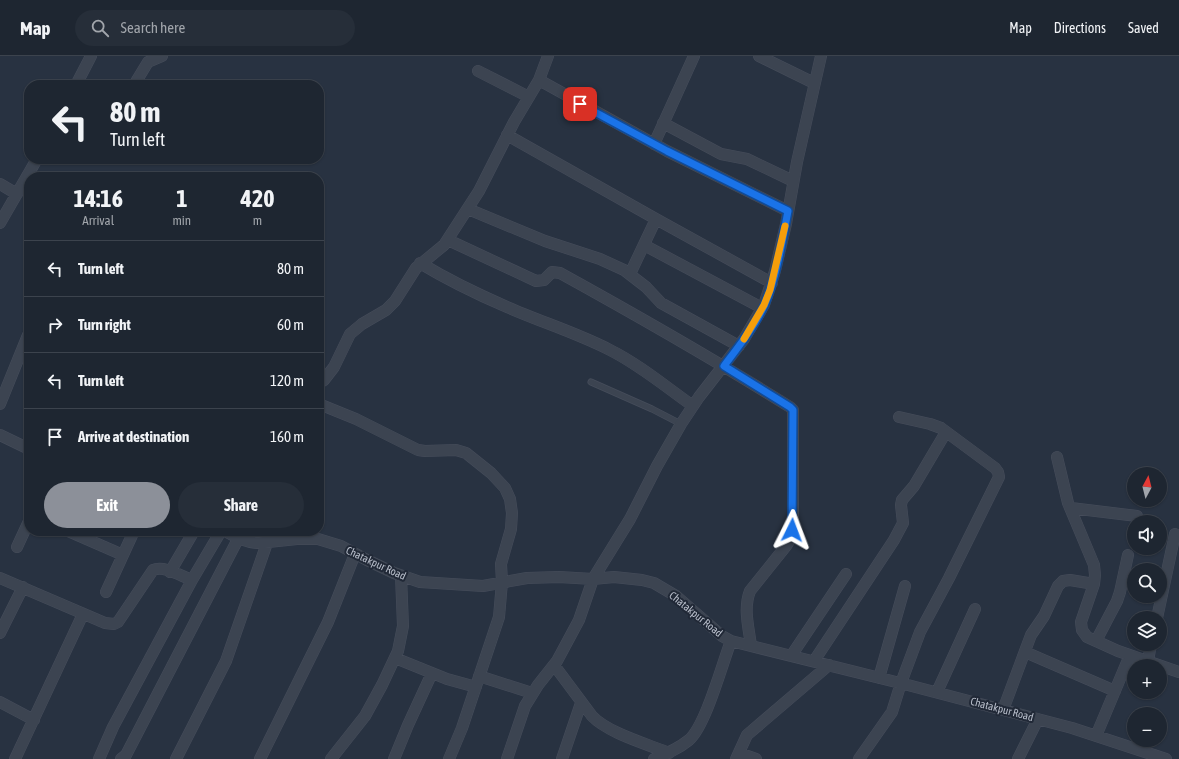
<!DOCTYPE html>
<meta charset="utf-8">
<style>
:root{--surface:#1e2631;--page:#262e39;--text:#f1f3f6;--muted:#a1a5ab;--line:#3c434d;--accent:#8c9099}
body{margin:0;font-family:"Asap Condensed",sans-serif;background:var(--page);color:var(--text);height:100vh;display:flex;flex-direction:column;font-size:15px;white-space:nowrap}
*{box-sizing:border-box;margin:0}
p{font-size:13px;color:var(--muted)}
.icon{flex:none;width:22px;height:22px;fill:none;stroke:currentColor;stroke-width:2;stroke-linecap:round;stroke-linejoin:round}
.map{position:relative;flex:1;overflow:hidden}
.sheet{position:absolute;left:24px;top:116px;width:300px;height:364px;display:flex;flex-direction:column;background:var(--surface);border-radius:16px;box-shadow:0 1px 3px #0004,0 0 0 1px var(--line)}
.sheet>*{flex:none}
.hud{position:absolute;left:24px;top:24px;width:300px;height:84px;border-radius:16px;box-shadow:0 1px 3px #0004,0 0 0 1px var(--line);background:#1e2631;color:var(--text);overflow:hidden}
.needle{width:26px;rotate:7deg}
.fabs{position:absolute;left:1127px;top:411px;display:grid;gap:8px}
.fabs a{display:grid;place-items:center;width:40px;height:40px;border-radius:50%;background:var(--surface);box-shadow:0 1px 3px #0004,0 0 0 1px var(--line);font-size:20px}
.pin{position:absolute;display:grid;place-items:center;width:34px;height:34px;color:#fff;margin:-17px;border-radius:8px;box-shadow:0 2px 6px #0006}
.me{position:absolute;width:44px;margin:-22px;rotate:3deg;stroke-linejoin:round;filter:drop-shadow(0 0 3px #0008)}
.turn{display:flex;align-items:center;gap:14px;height:84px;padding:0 20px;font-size:18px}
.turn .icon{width:52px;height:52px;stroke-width:2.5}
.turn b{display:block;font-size:28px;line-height:34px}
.eta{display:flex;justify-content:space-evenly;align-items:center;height:68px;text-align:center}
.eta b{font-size:24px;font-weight:700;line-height:28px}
.button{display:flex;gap:8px;margin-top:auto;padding:8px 20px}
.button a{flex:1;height:46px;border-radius:24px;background:var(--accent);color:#fff;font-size:16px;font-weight:700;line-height:46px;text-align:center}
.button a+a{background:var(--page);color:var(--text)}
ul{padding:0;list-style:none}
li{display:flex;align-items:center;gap:12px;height:56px;padding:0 20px;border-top:1px solid var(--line)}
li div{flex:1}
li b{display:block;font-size:15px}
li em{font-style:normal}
header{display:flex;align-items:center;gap:24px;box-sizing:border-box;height:56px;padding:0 20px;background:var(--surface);border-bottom:1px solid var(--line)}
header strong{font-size:19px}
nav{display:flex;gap:22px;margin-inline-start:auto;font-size:14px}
.search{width:280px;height:36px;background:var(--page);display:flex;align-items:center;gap:10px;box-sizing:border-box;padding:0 14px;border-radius:22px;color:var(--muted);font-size:15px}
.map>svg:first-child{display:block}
</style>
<header>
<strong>Map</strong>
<div class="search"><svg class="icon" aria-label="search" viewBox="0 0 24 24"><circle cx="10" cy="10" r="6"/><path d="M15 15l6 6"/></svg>Search here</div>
<nav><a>Map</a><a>Directions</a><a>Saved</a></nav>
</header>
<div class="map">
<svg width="1179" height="703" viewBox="0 0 1179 703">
<rect width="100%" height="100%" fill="#283241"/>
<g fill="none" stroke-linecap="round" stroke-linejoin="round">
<defs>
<path id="service" d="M591,326L652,353L681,368"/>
<path id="minor" d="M759,0L814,27
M478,15L529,41
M539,24L667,95L788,155
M76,29L91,0
M134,29L148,6L162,0
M663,67L721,98L747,103L793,125
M507,79L656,163L772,227
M654,88L694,0
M0,128L17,138
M468,153L545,185L600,203L624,214L646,231L661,247L739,290
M0,167L37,103
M448,184L536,225L544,224L552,216L560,217C638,260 715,304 790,351L793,354V466L791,482L786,490L750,535C743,553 749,572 751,590
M644,189L762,252
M420,207C448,224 477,238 507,251C541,266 577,277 610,294C640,309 666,331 693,350
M630,218L656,163
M319,327L324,324L334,311L350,278L362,268L386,254L395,245L416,212L444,189L479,135L514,66L539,24L548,0
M0,348L28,279
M319,348L356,363L418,394L425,395L456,394L466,397L491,417L505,432L510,443L512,457L511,473L501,508L502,526L499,561L462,672L449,703
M0,379L29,393
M1057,401L1068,447L1094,509L1095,519L1094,528L1081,566L1082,574L1087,581L1118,595L1179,616
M1071,452L1137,460
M68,475L123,499
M225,475C236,481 246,487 259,487L297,483H318L341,490L367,504L394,517L420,526L483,530L527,522L559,521L593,523L614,521L642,524L654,527L676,540L722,580L731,585L904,628L1072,672L1166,703
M17,491L29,465
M170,516L194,475
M0,522L105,567L114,568L118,566L153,514C164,509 181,520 192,524
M106,536L134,475
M1157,562L1175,478
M0,577L23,531
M1096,585L1117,545L1120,536L1128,499
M1025,596L1115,635
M791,600L846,518
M395,602L447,623L476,631
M814,605L894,484L903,467L901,449L902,444L914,430L946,376
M1148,605L1151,588
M554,609L592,660C608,677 647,688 669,697
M479,620L532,637
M879,622L905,530
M937,636L975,553
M0,646L34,664
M1003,654L1031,579L1044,560L1058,530L1063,525L1070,524L1094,528
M1096,680L1130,599
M739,697L756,703
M15,703L83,558
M99,703L113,671L192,524L221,475
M121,703L126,699L238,483
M176,703L226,605L267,487
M260,703L328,566L355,498
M331,703L365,660L382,629L398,595L403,570L401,520
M394,703L408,669L432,617
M507,703L525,650L538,629L557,605L579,564L593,523L630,463L657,410L681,368L699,341L744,283L764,249L775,215L786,168L797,106L821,0
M562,703L581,647
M654,703C666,698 678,693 689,684C706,669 722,608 731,585
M736,703L747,679L829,609
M859,703L892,656L901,627L920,576L949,522L999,421L998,416L995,412L941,372L930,368L899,361
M1018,703L1038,663"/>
</defs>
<!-- service casing -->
<use href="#service" stroke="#464d5b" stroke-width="7"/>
<!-- minor casing -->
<use href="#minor" stroke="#464d5b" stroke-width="12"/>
<!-- service -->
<use href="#service" stroke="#3c4451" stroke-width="5.5"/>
<!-- minor -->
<use href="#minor" stroke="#3c4451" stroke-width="11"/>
</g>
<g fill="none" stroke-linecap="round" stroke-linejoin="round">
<defs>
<path id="route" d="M580,48L667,95L788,155C782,186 777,219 765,248C755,270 739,290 724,310L790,351L793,354L792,474"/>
</defs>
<!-- route casing -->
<use href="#route" stroke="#114b97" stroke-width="10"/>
<!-- route -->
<use href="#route" stroke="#1a73e8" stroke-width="7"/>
<!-- slow -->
<path stroke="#f59e0b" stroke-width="7" d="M744,283L764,249L770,234L785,170"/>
</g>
<g text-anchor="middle" stroke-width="4" stroke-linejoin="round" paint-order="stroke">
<!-- street labels -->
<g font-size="11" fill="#b9bfcb" stroke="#212937">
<text transform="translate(376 507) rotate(25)" y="4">Chatakpur Road</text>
<text transform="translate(696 558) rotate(39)" y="4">Chatakpur Road</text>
<text transform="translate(1002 653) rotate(15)" y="4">Chatakpur Road</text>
</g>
</g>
</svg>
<div class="fabs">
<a><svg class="needle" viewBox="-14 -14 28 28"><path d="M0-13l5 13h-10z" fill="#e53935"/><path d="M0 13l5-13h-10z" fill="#a1a5ab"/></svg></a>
<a><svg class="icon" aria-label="sound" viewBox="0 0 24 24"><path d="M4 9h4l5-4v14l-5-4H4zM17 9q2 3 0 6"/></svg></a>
<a><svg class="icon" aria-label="search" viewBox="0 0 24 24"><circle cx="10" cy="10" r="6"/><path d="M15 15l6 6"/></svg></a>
<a><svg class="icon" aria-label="layers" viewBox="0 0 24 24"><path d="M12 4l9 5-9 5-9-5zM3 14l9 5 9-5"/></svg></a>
<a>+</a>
<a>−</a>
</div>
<div class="pin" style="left:580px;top:48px;background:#d93025"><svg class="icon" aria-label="arrive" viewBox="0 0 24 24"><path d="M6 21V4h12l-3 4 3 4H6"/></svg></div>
<svg class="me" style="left:792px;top:474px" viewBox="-20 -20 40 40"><path d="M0-17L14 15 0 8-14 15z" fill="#1a73e8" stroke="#fff" stroke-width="4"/></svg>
<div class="hud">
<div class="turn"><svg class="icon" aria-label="left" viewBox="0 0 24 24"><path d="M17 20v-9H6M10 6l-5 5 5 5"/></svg><div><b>80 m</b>Turn left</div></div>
</div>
<section class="sheet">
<div class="eta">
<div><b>14:16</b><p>Arrival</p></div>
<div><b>1</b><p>min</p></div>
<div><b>420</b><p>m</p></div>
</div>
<ul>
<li><svg class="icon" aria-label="left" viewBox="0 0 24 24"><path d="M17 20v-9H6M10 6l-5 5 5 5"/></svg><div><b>Turn left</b></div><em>80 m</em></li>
<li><svg class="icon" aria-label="right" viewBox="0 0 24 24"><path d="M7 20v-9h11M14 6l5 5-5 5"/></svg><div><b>Turn right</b></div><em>60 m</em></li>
<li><svg class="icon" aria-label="left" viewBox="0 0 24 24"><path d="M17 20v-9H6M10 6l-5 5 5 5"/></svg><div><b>Turn left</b></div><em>120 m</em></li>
<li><svg class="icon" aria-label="arrive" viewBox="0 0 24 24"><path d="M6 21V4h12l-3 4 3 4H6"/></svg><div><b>Arrive at destination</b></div><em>160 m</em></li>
</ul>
<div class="button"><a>Exit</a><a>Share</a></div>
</section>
</div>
